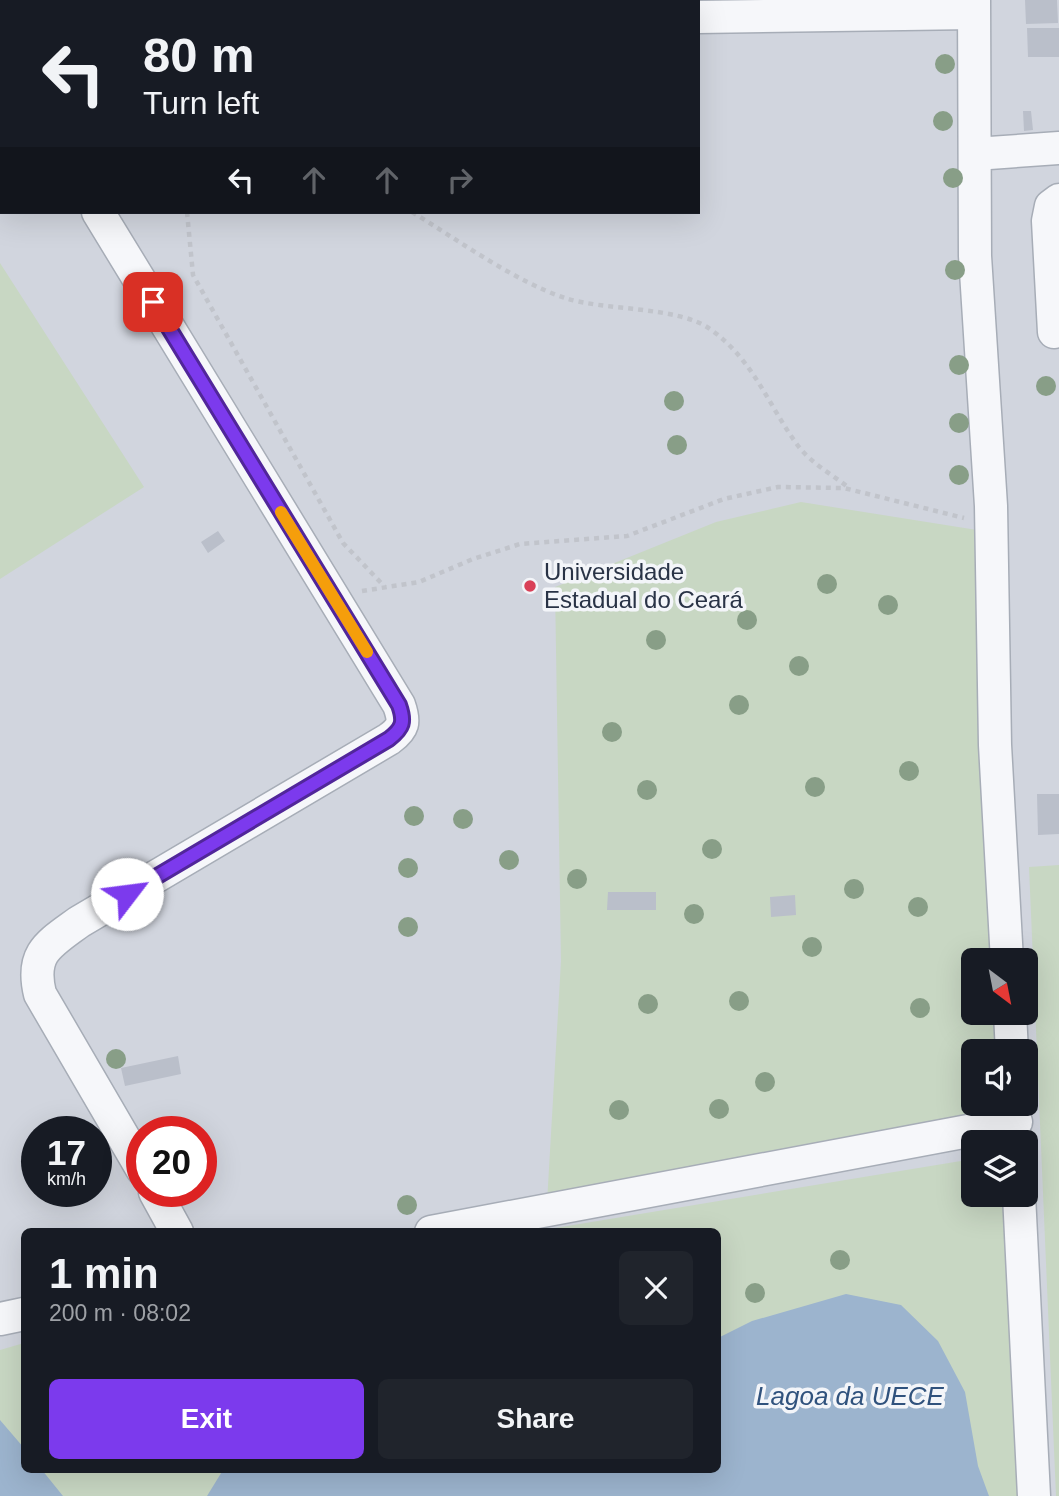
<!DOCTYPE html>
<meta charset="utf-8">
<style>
:root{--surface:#171b24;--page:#20242c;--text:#f1f3f6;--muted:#9ea1a6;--accent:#7c3aed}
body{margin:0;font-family:Helvetica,sans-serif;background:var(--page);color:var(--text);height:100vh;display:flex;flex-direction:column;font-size:26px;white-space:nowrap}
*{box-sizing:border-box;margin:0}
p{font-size:23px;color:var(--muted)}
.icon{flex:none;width:38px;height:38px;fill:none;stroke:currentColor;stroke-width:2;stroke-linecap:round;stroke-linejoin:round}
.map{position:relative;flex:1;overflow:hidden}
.details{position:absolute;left:21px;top:1228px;width:700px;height:245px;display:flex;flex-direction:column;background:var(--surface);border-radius:10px;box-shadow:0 7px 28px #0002}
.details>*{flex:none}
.top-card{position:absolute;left:0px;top:0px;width:700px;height:214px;box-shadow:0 7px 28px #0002;background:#171b24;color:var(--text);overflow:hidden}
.needle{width:46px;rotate:148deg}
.fabs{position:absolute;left:961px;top:948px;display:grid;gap:14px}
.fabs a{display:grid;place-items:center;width:77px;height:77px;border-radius:10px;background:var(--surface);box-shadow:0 7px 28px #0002;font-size:35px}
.speed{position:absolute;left:21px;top:1116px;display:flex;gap:14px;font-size:35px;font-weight:700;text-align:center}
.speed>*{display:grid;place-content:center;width:91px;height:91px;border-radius:50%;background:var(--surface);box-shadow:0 7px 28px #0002;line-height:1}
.speed small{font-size:18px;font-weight:400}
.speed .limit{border:10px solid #d22;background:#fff;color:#111}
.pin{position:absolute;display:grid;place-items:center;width:60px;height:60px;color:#fff;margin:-30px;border-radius:14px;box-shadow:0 4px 10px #0006}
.me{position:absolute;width:77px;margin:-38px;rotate:60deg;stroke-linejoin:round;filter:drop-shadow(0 0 5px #0008)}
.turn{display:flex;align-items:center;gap:24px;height:147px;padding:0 28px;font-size:32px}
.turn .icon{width:91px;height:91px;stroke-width:2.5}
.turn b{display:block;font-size:49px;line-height:60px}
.lanes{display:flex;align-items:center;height:66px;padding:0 28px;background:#0003;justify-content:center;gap:35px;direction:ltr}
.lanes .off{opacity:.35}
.round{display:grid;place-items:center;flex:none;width:74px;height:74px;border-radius:10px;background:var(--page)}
.headline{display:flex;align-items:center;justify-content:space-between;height:119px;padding:0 28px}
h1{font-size:42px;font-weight:700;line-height:52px}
.primary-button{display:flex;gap:14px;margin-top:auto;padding:14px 28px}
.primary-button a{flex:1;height:80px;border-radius:10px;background:var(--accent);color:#fff;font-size:28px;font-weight:700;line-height:80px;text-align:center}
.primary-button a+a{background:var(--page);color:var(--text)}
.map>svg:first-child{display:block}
</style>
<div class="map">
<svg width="1059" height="1496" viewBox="0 0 1059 1496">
<rect width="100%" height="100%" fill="#e3e6ec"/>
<!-- built -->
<path fill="#d1d5de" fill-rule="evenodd" d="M0,0H1059V1496H0ZM2,2H698V212H2ZM973,961H1026V1013H973ZM973,1052H1026V1104H973ZM37,1132H96V1192H37ZM142,1132H201V1192H142ZM973,1143H1026V1195H973ZM24,1232H718V1470H24Z"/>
<!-- green -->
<path fill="#c8d7c3" d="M0,263L144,487L0,579Z
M801,502L977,530L998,961H973V1013H1000L1002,1052H973V1104H1004L1005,1113L547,1203L561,961L555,587L716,522Z
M1059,865V1496H1056L1029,867Z
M973,1159V1195H1006L1023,1496H0V1350L24,1343V1470H718V1232H531Z"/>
<!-- water -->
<path fill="#9cb4ce" d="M846,1294L901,1305L938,1341L965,1392L978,1466L989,1496H207L223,1470H718V1338L752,1321Z
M0,1420L24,1448V1470H42L63,1496H0Z"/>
<!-- building -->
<path fill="#babfca" d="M1025,0H1057L1058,23L1026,24Z
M1027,28H1059V57H1028Z
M1023,111H1031L1033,130L1024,131Z
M218,531L225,541L208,553L201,542Z
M1037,794H1059V834L1038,835Z
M608,892H656V910H607Z
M795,895L796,915L771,917L770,897Z
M178,1056L181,1074L125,1086L121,1068Z"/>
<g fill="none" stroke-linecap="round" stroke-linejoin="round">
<defs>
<path id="minor" d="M285,0V2
M974,0L975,256L991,506L995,745L1007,961
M698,17L974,13
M0,53H2
M975,154L1059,148
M98,212L399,705C405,722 404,728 389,739L79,922C49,944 30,953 40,994L142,1169
M1054,332L1048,221L1051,206L1059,200
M1010,1013L1012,1052
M155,1192L177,1232
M1019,1195L1034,1496
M431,1232L1016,1122
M0,1319L24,1314"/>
</defs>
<!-- minor casing -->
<use href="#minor" stroke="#a7adb7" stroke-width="35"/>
<!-- path -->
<path stroke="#c1c4cb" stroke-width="4.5" stroke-dasharray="5 5" stroke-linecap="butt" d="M187,212L193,275L343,543L385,587
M412,212C458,240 514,281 565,298C605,311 678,306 710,329C755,361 768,406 799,447C811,463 833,475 849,488
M362,591L419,582L473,559L520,544L627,536L724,499L778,487L844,488L964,518"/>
<!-- minor -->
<use href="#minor" stroke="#f6f7fa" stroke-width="32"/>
</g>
<!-- trees -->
<g fill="#889e87">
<circle cx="945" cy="64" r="10"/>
<circle cx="943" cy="121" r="10"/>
<circle cx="953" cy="178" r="10"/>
<circle cx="955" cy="270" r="10"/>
<circle cx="139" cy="314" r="10"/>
<circle cx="959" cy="365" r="10"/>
<circle cx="1046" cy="386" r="10"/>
<circle cx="674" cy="401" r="10"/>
<circle cx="959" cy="423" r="10"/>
<circle cx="677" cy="445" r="10"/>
<circle cx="959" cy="475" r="10"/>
<circle cx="827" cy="584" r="10"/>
<circle cx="888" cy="605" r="10"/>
<circle cx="747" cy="620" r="10"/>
<circle cx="656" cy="640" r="10"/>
<circle cx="799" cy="666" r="10"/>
<circle cx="739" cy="705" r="10"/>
<circle cx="612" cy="732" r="10"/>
<circle cx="909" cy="771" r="10"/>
<circle cx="815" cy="787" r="10"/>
<circle cx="647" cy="790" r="10"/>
<circle cx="414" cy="816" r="10"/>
<circle cx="463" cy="819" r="10"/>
<circle cx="712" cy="849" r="10"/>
<circle cx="509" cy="860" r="10"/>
<circle cx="408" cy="868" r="10"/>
<circle cx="577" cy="879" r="10"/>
<circle cx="854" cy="889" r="10"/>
<circle cx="918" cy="907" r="10"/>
<circle cx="694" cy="914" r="10"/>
<circle cx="408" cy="927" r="10"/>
<circle cx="812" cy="947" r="10"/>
<circle cx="739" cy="1001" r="10"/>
<circle cx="648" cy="1004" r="10"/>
<circle cx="920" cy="1008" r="10"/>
<circle cx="116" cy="1059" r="10"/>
<circle cx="765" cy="1082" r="10"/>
<circle cx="719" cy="1109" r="10"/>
<circle cx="619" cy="1110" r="10"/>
<circle cx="407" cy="1205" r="10"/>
<circle cx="840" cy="1260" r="10"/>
<circle cx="755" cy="1293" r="10"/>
</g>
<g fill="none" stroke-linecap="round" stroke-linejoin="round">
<defs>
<path id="route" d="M127,894L389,739C403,728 405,722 399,705L153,302"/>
</defs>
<!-- route casing -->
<use href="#route" stroke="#51269a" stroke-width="18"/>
<!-- route -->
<use href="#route" stroke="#7c3aed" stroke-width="12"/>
<!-- slow -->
<path stroke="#f59e0b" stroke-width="12" d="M281,512L367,652"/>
</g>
<!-- markers -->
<circle fill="#d94057" stroke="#f3f5f9" stroke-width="2.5" cx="530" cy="586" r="7"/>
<g text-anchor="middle" stroke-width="7" stroke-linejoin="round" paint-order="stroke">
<!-- poi labels -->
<g font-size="24" fill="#293346" stroke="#f3f5f9" text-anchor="start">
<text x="544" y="580">Universidade<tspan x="544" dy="28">Estadual do Ceará</tspan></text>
</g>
<!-- water labels -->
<g font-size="26" font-style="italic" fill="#30527d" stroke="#f3f5f9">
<text x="850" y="1405">Lagoa da UECE</text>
</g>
</g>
</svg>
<div class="fabs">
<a><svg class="needle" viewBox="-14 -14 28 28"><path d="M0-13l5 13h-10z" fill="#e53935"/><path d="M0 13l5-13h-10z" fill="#9ea1a6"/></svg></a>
<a><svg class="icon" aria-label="sound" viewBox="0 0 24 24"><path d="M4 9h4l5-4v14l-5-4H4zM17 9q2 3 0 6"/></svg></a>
<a><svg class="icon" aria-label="layers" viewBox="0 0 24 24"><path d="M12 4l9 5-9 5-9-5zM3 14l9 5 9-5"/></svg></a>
</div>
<div class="speed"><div>17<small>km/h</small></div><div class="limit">20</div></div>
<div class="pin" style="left:153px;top:302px;background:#d93025"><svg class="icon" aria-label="arrive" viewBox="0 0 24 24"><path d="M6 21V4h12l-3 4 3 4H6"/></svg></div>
<svg class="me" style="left:127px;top:894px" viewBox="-20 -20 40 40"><circle r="19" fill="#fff"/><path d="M0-13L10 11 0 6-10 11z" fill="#7c3aed"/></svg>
<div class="top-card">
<div class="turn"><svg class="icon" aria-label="left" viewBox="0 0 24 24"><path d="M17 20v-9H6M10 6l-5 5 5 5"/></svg><div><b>80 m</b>Turn left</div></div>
<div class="lanes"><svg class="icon" aria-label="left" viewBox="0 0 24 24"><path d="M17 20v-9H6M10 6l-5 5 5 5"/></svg><svg class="icon off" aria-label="ahead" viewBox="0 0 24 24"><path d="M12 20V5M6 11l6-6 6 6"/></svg><svg class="icon off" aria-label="ahead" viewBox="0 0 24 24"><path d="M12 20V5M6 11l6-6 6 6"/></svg><svg class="icon off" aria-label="right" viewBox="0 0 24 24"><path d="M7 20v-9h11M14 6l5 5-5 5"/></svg></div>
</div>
<section class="details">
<div class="headline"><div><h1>1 min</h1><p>200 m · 08:02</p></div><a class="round"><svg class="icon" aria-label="close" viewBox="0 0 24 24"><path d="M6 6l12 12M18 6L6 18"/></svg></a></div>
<div class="primary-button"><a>Exit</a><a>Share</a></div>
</section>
</div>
